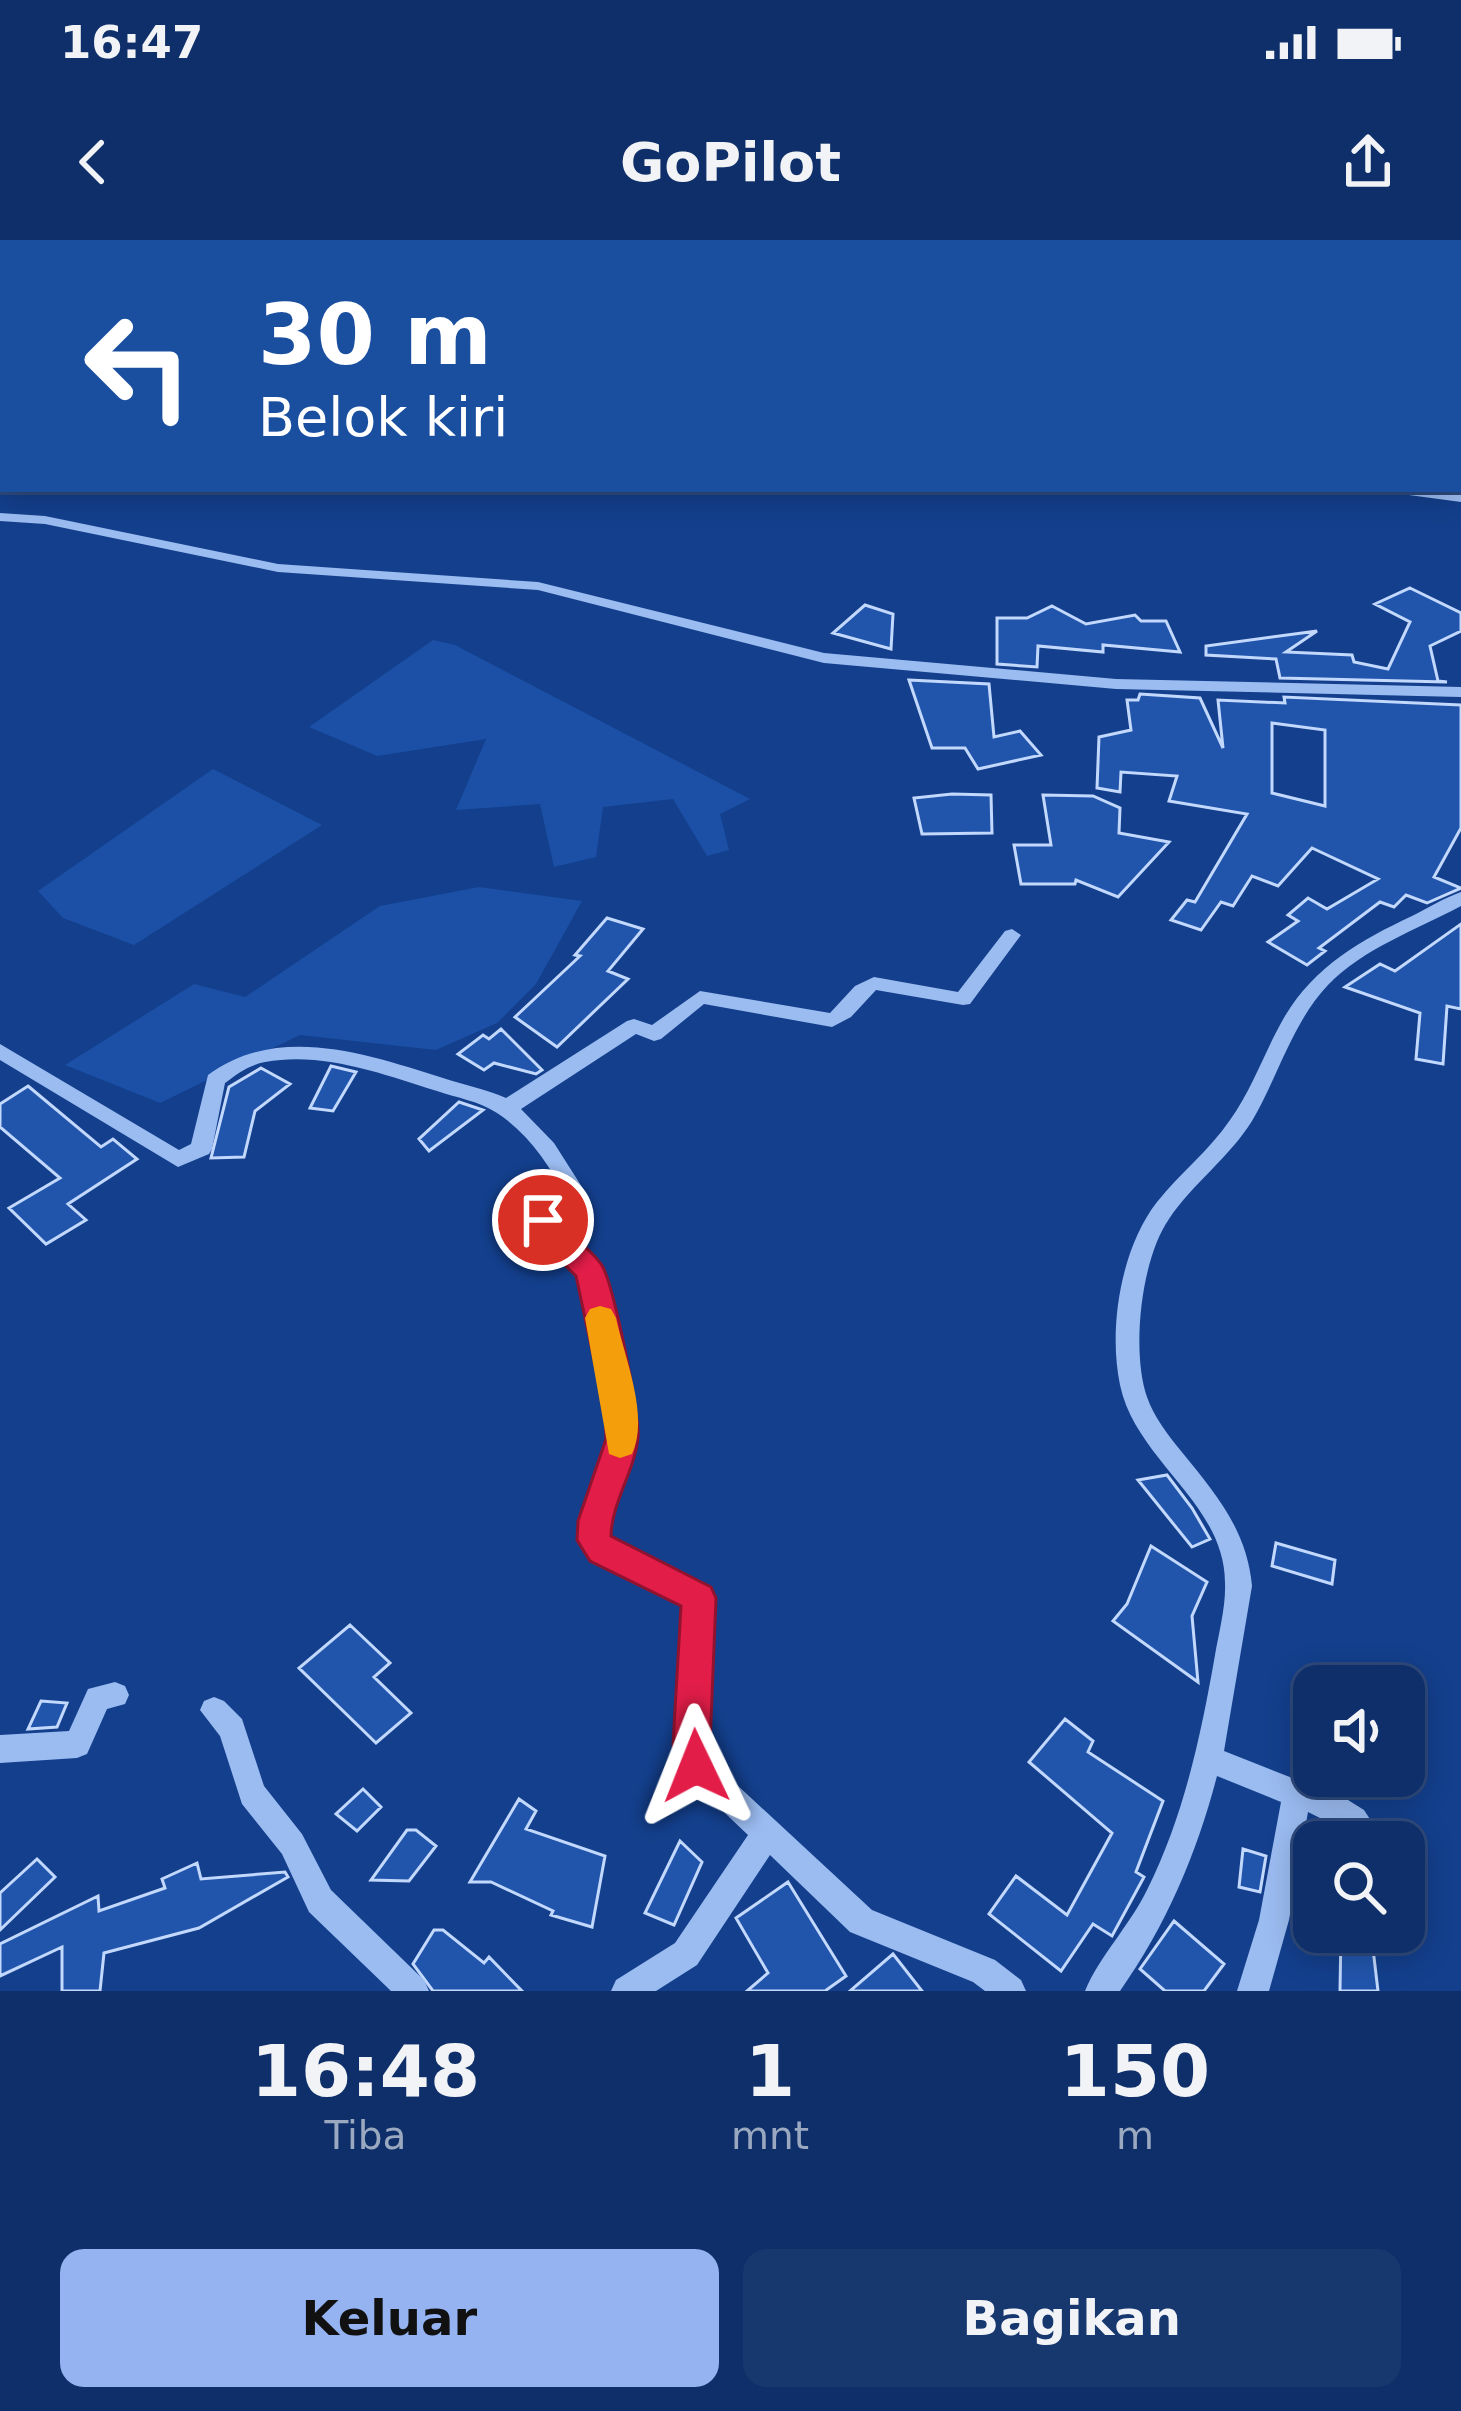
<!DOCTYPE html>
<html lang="id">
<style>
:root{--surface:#0e2f69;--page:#17376f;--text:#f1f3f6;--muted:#9ba9c0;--line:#2e4a7d;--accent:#95b2f1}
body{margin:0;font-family:"DejaVu Sans",sans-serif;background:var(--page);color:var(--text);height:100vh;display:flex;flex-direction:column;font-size:45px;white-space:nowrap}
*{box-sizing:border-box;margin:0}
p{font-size:39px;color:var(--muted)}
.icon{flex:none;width:66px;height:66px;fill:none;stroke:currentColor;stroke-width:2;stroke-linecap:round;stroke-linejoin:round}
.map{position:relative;height:1751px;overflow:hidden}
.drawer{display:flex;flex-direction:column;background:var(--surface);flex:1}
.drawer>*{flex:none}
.hud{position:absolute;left:0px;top:0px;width:1461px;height:252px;box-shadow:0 6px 30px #0003,0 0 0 3px var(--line);background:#1a4fa0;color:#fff;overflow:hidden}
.fabs{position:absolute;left:1293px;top:1425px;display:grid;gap:24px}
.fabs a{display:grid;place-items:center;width:132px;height:132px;border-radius:24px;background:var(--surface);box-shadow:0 6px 30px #0003,0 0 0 3px var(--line);font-size:60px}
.pin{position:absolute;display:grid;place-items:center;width:102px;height:102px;color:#fff;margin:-51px;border:6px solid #fff;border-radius:50%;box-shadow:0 3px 12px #0007}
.me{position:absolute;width:132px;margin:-66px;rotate:358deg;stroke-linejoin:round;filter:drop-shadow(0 0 9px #0008)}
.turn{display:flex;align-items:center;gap:42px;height:252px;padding:0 60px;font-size:54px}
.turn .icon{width:156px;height:156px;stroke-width:2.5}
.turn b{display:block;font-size:84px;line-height:102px}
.eta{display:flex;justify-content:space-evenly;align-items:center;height:204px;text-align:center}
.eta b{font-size:72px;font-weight:600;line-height:84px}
.primary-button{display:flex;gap:24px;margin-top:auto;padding:24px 60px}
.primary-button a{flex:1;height:138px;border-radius:24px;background:var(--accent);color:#111;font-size:48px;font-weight:600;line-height:138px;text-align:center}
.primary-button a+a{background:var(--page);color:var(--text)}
.status{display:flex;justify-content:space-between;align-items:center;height:84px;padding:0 60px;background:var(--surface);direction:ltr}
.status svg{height:33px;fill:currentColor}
header{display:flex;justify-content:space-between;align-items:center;height:156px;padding:0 60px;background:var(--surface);font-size:54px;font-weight:600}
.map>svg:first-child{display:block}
</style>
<div class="status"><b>16:47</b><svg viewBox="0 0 49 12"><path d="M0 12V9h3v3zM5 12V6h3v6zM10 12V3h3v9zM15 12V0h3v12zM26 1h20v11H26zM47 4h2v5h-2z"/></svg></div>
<header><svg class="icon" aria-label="back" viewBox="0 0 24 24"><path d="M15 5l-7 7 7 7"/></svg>GoPilot<svg class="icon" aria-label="share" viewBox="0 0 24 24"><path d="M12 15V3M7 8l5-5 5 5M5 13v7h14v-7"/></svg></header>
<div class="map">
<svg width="1461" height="1751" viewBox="0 0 1461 1751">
<rect width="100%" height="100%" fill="#133f8c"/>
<!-- green -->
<path fill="#1b50a6" d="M433,400L455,405L750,559L720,574L729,610L707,616L673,559L603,567L596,617L554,627L540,564L456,570L486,499L377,516L309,487Z
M213,529L322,585L134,705L63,678L38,651Z
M479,647L582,661L536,744L497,783L436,810L300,795L160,863L65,825L194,744L245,757L380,666Z"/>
<!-- building -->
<path fill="#2155ac" stroke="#c2d8fc" stroke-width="3" fill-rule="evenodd" d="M1410,348L1461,373V391L1430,406L1438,441L1447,442L1280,438L1276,419L1206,415V406L1317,391L1286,412L1352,415L1354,422L1388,429L1410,382L1375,364Z
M865,365L893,374L891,409L833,393Z
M1052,366L1086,384L1135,375L1141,381H1166L1180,412L1103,405V412L1038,406L1037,427L997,424V378H1027Z
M909,440L989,444L994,497L1020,491L1041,515L978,529L965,508H932Z
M1140,454L1200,458L1223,508L1218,460L1285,463L1284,457L1461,465V588L1434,637L1461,648L1427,663L1406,655L1394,667L1380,662L1319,708L1325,711L1307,725L1268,702L1298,681L1288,675L1308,658L1327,669L1378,639L1312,608L1278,646L1252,636L1233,666L1221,662L1201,690L1171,680L1187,660L1195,662L1247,574L1169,561L1177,536L1121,532L1120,552L1097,548L1099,497L1131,490L1127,460H1138ZM1272,483L1325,490V566L1272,553Z
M952,554L991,555L992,593L922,594L914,558Z
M1043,555L1093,556L1120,568L1119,593L1169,602L1118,657L1076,640L1075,644H1021L1014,605H1051Z
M607,678L643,689L608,731L628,739L557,807L515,777L580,716L575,715Z
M1461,684V769L1447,766L1443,824L1416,819L1420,773L1345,747L1380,724L1395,731Z
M501,789L542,830L536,834L494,823L484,830L458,814L483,795L489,799Z
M331,826L356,832L333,871L310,868Z
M261,828L290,844L255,871L244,917L211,918L229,847Z
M28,846L101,907L113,899L137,919L68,964L86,980L46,1004L9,968L60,938L0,887V864Z
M459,862L483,870L429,911L419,899Z
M1167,1235L1192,1268L1210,1299L1192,1307L1138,1240Z
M1276,1303L1335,1320L1332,1344L1272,1326Z
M1151,1306L1207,1342L1192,1376L1198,1442L1113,1381L1127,1364Z
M350,1385L390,1423L374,1437L411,1473L376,1503L299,1428Z
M41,1461L67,1463L57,1487L28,1489Z
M1065,1479L1093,1501L1088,1512L1163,1561L1136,1632L1144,1637L1112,1696L1093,1684L1061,1731L989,1674L1016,1636L1067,1675L1112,1593L1029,1522Z
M363,1549L381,1567L357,1591L336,1574Z
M519,1559L536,1571L526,1589L605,1616L592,1687L551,1675L553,1671L491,1642H470Z
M407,1590H416L436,1606L409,1641L371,1640Z
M680,1601L702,1622L674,1685L645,1673Z
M1243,1609L1266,1616L1260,1652L1239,1647Z
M37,1619L55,1637L0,1690V1653Z
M197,1623L201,1639L285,1632L288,1637L199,1688L104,1713L100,1751H62V1707L0,1736V1704L98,1656L99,1671L165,1648L162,1639Z
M788,1642L846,1736L825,1751H747L768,1733L736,1678Z
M1174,1681L1224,1724L1204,1751H1165L1140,1729Z
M434,1690H443L484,1723L489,1717L522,1751H433L413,1724Z
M1341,1692H1371L1378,1751H1340Z
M893,1714L922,1751H850Z"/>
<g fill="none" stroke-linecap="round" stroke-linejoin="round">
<!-- minor -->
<path fill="#9bbcf1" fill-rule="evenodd" d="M903,0H935L939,3H907Z
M3,91V101L0,102V92Z
M1387,249L1461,254V262L1394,253Z
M0,273L45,276L278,324L538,342L824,413L1116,439L1461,447V457L1116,449L824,423L538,350L278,332L45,284L0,281Z
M1461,652V666C1416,690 1364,708 1328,745C1292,783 1278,837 1252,881C1229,918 1193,943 1169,979C1141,1019 1131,1111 1147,1157C1154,1177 1168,1195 1181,1211C1216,1254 1247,1290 1252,1346L1224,1511L1348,1560L1364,1570L1385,1602H1352L1344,1590L1308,1572L1289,1680L1269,1751H1237L1259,1680L1281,1562L1217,1536C1197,1613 1166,1686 1120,1751H1085C1099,1717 1130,1685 1147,1650C1184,1576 1201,1495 1215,1415C1219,1392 1226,1366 1225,1343C1225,1263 1136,1221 1120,1145C1108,1088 1121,1008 1157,962C1180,933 1209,911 1230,880C1253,848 1265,810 1285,776C1315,726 1361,700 1412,676C1428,668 1444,658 1461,652Z
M1012,689L1021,695L970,764L963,765L876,750L851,777L832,787L704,764L661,799L654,801L636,794L521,869L554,903L589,958L578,977L555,987C570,998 588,1007 597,1023C613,1052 639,1173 633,1204C626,1238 601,1267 611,1302L708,1350L712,1358L706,1505L709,1519L872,1670L995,1720L1021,1740L1026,1751H985L973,1742L850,1692L770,1615L697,1725L656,1751H611L616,1740L675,1703L748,1595L686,1536L678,1505L685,1364C668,1356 603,1328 593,1318C561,1286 602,1236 608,1203C616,1163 591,1077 580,1037L574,1026L527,985C536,970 557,973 567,958C550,926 528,893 497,873C479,861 457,858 437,851C383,834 322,811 265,822C249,825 237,834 225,843L212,909L209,914L178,927L0,820V804L179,910L191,904L208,835C278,783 367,814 443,838C464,845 485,849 506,858L627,781L634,779L652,785L700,751L830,773L855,746L874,737L958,752L1005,691Z
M115,1442L125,1446L129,1455L125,1464L107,1469L87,1514L77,1518L0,1523V1495L69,1491L88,1449Z
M214,1457L224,1461L242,1479L264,1546L302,1594L331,1650L424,1740L429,1751H391L309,1672L282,1614L242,1564L220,1496L200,1470L204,1461Z"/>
</g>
<!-- route -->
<path fill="#e11d48" stroke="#92132f" stroke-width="3" d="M543,969L553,972C563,994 586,1003 601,1024C613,1040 640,1176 638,1197C635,1231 612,1261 611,1296L711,1347L716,1358L710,1505L715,1526L709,1539L696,1544L683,1539L673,1505L681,1366L590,1321L577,1300L578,1281L606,1199L605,1171L576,1036L525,986L532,972Z"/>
<!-- slow -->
<path fill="#f59e0b" d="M600,1066L611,1069L616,1078C624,1116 650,1177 632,1214L620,1218L609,1214L585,1078L590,1069Z"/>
</svg>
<div class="fabs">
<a><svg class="icon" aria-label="sound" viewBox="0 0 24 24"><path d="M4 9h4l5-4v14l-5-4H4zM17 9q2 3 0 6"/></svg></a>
<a><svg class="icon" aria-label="search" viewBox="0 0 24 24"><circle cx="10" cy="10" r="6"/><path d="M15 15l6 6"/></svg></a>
</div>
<div class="pin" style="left:543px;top:980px;background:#d93025"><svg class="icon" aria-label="arrive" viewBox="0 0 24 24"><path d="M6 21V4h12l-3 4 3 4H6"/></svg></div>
<svg class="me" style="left:696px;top:1526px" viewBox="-20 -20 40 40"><path d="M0-17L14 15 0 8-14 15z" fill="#e11d48" stroke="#fff" stroke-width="4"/></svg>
<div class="hud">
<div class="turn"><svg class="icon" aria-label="left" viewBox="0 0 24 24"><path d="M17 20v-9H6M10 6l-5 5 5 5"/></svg><div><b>30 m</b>Belok kiri</div></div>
</div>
</div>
<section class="drawer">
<div class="eta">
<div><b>16:48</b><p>Tiba</p></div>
<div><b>1</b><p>mnt</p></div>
<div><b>150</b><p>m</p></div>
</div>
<div class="primary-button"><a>Keluar</a><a>Bagikan</a></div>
</section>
